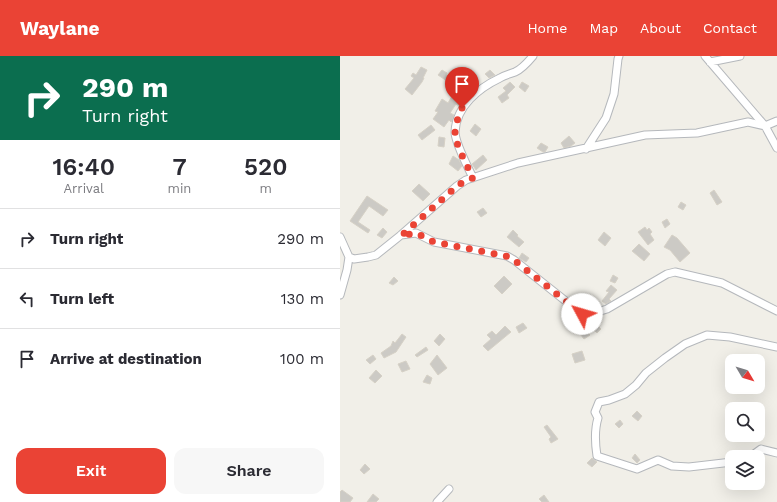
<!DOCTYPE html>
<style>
:root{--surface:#fff;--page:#f7f7f7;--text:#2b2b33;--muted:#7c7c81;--line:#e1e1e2;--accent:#ea4335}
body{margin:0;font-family:"Work Sans",sans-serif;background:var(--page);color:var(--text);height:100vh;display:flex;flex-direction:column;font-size:15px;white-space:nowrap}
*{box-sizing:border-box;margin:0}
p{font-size:13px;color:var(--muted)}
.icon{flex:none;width:22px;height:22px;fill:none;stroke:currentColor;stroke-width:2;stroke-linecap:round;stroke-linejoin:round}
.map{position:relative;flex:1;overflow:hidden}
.panel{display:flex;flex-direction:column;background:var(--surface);width:340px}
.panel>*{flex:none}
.hud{background:#0b6e4f;color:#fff;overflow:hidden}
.needle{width:26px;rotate:128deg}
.buttons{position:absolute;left:385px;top:298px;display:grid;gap:8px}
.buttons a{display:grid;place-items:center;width:40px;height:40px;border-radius:8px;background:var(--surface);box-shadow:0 4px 16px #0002;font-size:20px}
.pin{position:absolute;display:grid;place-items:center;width:34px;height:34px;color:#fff;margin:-41px -17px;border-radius:50% 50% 50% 0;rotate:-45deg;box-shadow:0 0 4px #0007}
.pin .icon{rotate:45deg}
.me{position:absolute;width:44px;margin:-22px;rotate:309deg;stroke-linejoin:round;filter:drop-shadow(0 0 3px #0008)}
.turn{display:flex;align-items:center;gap:14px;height:84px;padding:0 16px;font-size:18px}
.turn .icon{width:52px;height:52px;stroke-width:2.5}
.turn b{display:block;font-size:28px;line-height:34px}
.eta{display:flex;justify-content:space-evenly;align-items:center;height:68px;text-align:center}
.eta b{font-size:24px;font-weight:600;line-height:28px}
.cta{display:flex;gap:8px;margin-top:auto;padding:8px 16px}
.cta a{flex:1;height:46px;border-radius:12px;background:var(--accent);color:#fff;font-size:16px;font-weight:600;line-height:46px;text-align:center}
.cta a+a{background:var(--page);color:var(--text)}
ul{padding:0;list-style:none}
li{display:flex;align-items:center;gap:12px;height:60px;padding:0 16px;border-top:1px solid var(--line)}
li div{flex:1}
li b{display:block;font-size:15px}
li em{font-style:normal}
header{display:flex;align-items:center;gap:24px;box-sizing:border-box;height:56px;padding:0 20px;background:var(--accent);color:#fff}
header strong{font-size:19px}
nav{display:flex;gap:22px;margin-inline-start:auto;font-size:14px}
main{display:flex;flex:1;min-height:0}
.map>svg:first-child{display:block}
</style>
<header>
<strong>Waylane</strong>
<nav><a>Home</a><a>Map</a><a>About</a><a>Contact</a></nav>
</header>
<main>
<section class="panel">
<div class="hud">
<div class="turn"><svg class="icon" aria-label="right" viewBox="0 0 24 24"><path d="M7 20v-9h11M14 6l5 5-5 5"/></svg><div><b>290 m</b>Turn right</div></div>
</div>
<div class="eta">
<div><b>16:40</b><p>Arrival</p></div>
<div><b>7</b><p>min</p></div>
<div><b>520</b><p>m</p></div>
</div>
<ul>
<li><svg class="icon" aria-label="right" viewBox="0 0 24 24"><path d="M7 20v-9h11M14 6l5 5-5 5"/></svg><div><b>Turn right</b></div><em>290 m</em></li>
<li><svg class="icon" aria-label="left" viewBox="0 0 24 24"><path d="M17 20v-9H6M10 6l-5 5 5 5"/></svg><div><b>Turn left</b></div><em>130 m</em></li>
<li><svg class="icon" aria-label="arrive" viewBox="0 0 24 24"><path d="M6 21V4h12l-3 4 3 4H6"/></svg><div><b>Arrive at destination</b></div><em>100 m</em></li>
</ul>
<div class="cta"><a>Exit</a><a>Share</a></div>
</section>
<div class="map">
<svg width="437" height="446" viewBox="0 0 437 446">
<rect width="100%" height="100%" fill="#f1efe8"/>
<!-- building -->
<path fill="#cccac5" stroke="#d6d1c6" d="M81,11L87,14L83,22H84L82,26L72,39L65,33L74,22L71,20L73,17L76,19Z
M102,14L107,17L106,19L110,21L107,25L98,19Z
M150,14L155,19L149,22L145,18Z
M170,26L175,31L167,39L169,42L162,47L158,41L166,35L163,32Z
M182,26L189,30L185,36L179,31Z
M112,40L121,46L119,50L116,48L110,57L114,59L112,65L111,66L109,64L104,71L93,63L98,56L95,55L102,43L108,47Z
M135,68L141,73L136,80L130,75Z
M91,69L95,74L82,84L78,79Z
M229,80L235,87L231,90L224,92L221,87Z
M99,81L105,82L104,91L98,90Z
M201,87L208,91L205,96H203L197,92Z
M143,99L147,104L136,114L132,108Z
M113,100L119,104L122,110L118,115L109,108Z
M79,128L90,138L83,145L72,135Z
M374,134L382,146L377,149L370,137Z
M27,140L48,154L43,160L29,150L18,166L30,174L28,177L10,165Z
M341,146L346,149L343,154L338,151Z
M143,152L147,157L141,161L137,156Z
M327,163L330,168L325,172L322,166Z
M305,171L307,174L309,172L312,176L310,178L314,184L308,189L298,176Z
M43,172L47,176L42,182L37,179Z
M173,174L178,179L177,180L184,186L179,191L167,181Z
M264,176L271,182L265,190L258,184Z
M332,179L337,182L350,197L340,206L330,194L324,191Z
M299,188L310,198L304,205L292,195Z
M182,197L189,202L186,206L179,202Z
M273,219L278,222L275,227L270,225Z
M164,220L172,228L162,238L154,230Z
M54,221L58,225L53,229L49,227Z
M271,229L277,234L269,243L271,245L266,248L262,245L269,236L266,235Z
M183,267L187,272L179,277L176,271Z
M256,268L261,273L257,277L252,272Z
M165,270L171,276L148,295L143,290L151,283L147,279L152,275L156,279Z
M246,275L250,279L244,283L241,279Z
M62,278L66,281L56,296L44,302L41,297L51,290L53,285L55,287Z
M100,278L105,283L99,290L94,285Z
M86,291L88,294L77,301L75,299Z
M242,295L245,304L235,307L232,298Z
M33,299L36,303L30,308L26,304Z
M97,299L107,312L98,319L90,308Z
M66,305L70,313L62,316L58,308Z
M36,314L42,320L35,327L29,322Z
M87,319L92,322L90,328L83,326Z
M297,355L302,360L298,365L292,360Z
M280,364L283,368L279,372L275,368Z
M207,369L218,383L211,387L209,383L211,381L204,371Z
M295,398L300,404L297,407L292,402Z
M252,402L257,406L252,411L247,407Z
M25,408L30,413L24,418L20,414Z
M2,434L13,442L10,446H0V436Z
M33,438L39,443L36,446H27Z
M204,439L209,446H202L199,443Z"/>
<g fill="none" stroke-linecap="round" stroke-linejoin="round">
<defs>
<path id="minor" d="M365,0L425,70L437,92
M370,6L400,0
M246,93L266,62L274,38L278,3L279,0
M133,122C128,111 115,87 115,76C116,50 139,32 160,22C165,19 170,18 175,16C182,13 188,6 193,0
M61,179L76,177L94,186L167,200L174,204L242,258H251L267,253L327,218L335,216L382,227L437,255
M0,181L9,201
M0,239L7,214L9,201L14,203L28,201L36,199L61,179L117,130L126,124L178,107L305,79L357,77L408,66L425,70L437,65
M410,401L421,393L437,397
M392,406L349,411L332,410L318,404L297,413L257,400C255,387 254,375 258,362L255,356L259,346L269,344L285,338L296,329L306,317L325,302L345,288L367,279L390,281L437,291
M97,446L109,433"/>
</defs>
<!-- minor casing -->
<use href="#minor" stroke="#b5b8bc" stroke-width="9"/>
<!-- minor -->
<use href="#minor" stroke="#fff" stroke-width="7"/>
</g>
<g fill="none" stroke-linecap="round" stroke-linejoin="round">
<!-- route -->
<path stroke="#ea4335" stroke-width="7" stroke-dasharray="0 12.6" d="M122,52C119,59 115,69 115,77C115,88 128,111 133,122L126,124L117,130L61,180L76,177L94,186L166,200L174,204L242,258"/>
</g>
</svg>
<div class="buttons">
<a><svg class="needle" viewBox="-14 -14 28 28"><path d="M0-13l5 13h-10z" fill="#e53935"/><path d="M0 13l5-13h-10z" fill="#7c7c81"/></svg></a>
<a><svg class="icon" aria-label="search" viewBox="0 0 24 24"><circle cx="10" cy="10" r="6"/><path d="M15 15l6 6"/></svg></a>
<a><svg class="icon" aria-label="layers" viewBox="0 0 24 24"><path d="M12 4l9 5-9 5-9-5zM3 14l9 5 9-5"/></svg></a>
</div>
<div class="pin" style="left:122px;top:52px;background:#d93025"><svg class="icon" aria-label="arrive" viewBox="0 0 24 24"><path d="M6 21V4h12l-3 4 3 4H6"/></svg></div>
<svg class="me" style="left:242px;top:258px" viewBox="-20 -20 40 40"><circle r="19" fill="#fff"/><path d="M0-13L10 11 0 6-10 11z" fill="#ea4335"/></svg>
</div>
</main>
